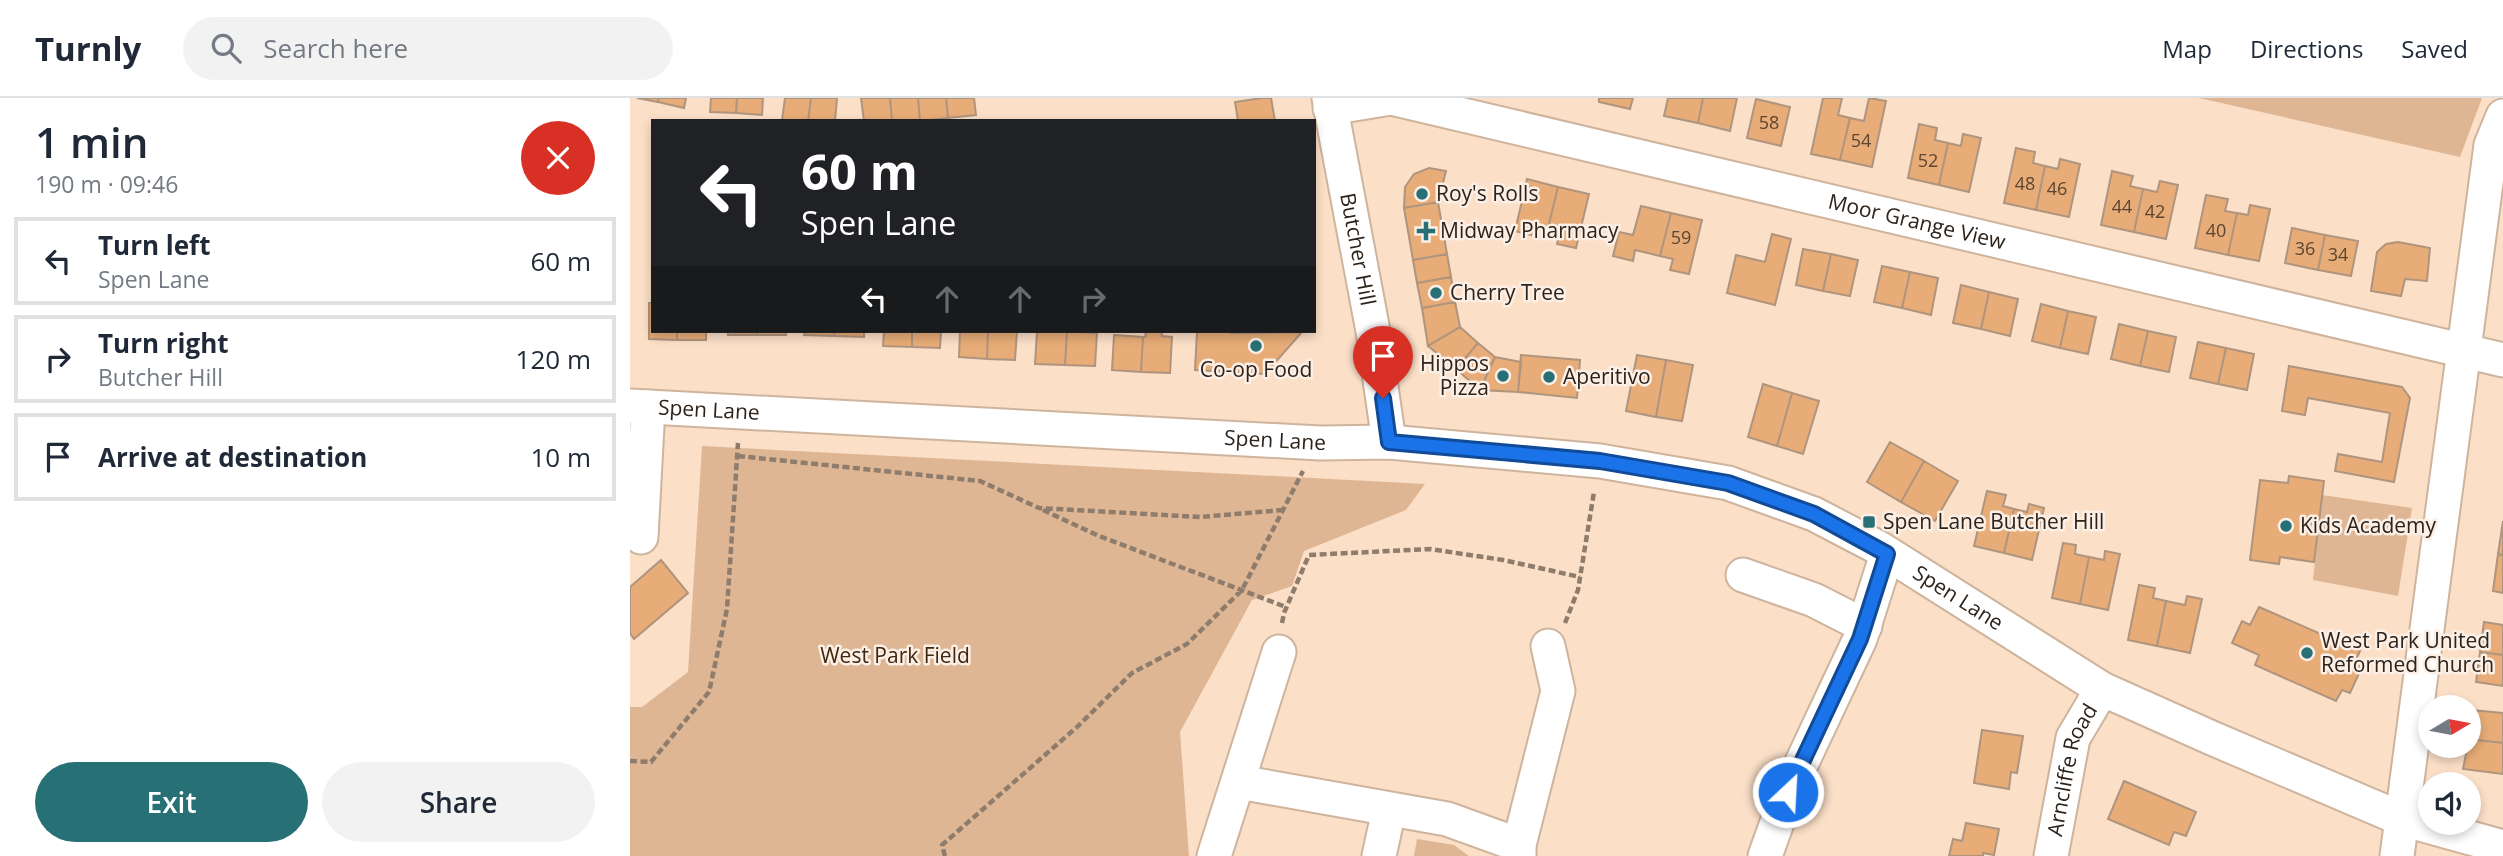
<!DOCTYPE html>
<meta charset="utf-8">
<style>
:root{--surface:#fff;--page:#f2f2f3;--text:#1f2937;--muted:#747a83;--line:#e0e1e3;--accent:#267076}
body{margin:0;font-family:"Open Sans",sans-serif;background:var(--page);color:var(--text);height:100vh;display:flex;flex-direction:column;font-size:26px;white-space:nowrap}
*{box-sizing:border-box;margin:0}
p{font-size:23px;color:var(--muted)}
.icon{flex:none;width:38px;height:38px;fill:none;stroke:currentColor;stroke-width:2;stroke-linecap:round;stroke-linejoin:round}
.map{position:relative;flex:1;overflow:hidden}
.details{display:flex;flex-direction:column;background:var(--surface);width:630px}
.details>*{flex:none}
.guide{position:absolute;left:21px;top:21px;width:665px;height:214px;border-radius:0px;box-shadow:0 4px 10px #0003;background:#202124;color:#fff;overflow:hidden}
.needle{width:46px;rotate:80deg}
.buttons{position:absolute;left:1788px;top:597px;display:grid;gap:14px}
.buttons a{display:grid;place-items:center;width:63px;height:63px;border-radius:50%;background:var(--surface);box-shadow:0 4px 10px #0003;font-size:35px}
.pin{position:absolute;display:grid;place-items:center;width:60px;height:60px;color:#fff;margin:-72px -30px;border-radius:50% 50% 50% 0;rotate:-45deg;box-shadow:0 0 7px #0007}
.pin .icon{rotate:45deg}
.me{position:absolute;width:77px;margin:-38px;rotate:25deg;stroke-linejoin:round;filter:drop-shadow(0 0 5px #0008)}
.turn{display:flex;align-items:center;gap:24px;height:147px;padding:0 35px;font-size:32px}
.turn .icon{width:91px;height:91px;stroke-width:2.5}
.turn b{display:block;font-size:49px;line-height:60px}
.lanes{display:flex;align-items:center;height:66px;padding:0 35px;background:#0003;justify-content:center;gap:35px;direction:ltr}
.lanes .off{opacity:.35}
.round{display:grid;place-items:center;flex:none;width:74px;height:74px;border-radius:37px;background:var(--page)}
.overview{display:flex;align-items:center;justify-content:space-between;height:119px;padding:0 35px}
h1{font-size:42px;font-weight:600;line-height:52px}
.action{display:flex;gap:14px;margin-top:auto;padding:14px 35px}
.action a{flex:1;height:80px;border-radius:42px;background:var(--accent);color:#fff;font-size:28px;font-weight:600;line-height:80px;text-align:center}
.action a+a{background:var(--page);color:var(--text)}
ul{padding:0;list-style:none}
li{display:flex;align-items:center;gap:21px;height:88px;margin:0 14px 10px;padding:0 21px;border:4px solid var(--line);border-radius:0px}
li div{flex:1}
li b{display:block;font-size:26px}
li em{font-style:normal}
header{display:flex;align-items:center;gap:42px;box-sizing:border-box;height:98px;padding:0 35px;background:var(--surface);border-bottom:2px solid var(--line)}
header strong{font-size:33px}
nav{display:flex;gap:38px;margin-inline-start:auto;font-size:24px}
.search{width:490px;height:63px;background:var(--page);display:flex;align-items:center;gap:18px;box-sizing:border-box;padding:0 24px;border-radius:38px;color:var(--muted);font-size:26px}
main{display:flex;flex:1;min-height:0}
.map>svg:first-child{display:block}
</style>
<header>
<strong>Turnly</strong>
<div class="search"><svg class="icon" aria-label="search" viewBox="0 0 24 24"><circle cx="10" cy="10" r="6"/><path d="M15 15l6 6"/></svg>Search here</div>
<nav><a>Map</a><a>Directions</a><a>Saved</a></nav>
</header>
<main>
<section class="details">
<div class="overview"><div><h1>1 min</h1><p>190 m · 09:46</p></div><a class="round" style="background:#d93025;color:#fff"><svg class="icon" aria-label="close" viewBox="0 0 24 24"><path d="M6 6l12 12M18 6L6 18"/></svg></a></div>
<ul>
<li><svg class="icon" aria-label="left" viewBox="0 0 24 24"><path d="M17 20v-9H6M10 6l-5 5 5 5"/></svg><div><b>Turn left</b><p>Spen Lane</p></div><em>60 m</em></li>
<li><svg class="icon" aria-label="right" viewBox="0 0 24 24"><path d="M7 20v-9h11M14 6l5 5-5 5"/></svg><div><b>Turn right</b><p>Butcher Hill</p></div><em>120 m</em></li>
<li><svg class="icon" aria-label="arrive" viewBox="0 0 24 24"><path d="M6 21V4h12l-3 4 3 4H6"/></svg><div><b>Arrive at destination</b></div><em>10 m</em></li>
</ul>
<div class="action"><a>Exit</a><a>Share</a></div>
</section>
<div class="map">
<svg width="1873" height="758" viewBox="0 0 1873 758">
<rect width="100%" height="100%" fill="#fbdfc7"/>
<!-- green -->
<path fill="#deb694" d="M1569,0H1852L1830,59Z
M72,348L795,386L776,412L674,453L662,488L622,502L550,634L559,758H0V609H12L58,574Z
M1692,397L1782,410L1768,498L1683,482Z
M787,741L824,747L839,758H784Z"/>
<!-- building -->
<path fill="#e7ac77" stroke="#af947e" stroke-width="2" d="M7,0H29L28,4Z
M29,0H56L54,10L28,4Z
M81,0H107L106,15L80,14Z
M107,0H133L132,17L106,15Z
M155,0H181L178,23L152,22Z
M181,0H207L205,23H178Z
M231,0H260L262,23H234Z
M260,0H288L290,23H262Z
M288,0H316L318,20L290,23Z
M316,0H344L346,17L318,20Z
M632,0H641L645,23H608L605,4Z
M969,0H1003L1000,11L969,4Z
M1038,0H1073L1068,25L1034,18Z
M1073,0H1107L1100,33L1068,25Z
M1193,0H1212L1208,17L1220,20L1210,62L1181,56Z
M1239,0L1256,3L1242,69L1210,62L1220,20L1234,23Z
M1126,1L1160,9L1151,48L1117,40Z
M1289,26L1307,30L1305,42L1318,45L1309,87L1278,80Z
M1333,36L1351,40L1339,94L1309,87L1318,45L1331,48Z
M1386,50L1405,54L1403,65L1415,68L1406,112L1374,105Z
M1430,61L1450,66L1439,119L1406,112L1415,68L1428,71Z
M799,70L816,73L808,104L774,110L775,89L784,76Z
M1482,73L1503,78L1500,88L1513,91L1504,134L1471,127Z
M897,81L928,89L918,130L904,126L901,137L885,133Z
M1530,83L1548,87L1536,141L1504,134L1513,91L1527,94Z
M928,89L959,96L946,150L927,146L930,133L918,130Z
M1576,97L1598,101L1595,113L1607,115L1598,157L1565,150Z
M808,104L817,156L783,162L774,110Z
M1620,107L1640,111L1629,163L1598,157L1607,115L1618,117Z
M1011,108L1041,115L1030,158L1005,152L1003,163L983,158L989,134L1003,137Z
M1041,115L1072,122L1059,176L1040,172L1043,161L1030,158Z
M1662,130L1695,137L1688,172L1655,165Z
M1142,136L1161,141L1145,207L1097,195L1106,157L1135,164Z
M1695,137L1728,143L1721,178L1688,172Z
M1768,144L1800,150L1797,183L1775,181L1771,198L1741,193L1747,154L1756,146Z
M1173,151L1201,156L1193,193L1166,187Z
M817,156L821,179L787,185L783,162Z
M1201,156L1228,162L1220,198L1193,193Z
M1252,168L1280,174L1272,210L1244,204Z
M1280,174L1308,180L1301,217L1272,210Z
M821,179L825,204L792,210L787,185Z
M1331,187L1359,194L1351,231L1323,225Z
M1359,194L1388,201L1380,238L1351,231Z
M825,204L830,229L798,248L792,210Z
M19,205H23V233H47V242L19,241Z
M1411,206L1438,213L1430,250L1402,243Z
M1438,213L1466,219L1458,256L1430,250Z
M1489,226L1518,233L1510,268L1481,261Z
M830,229L848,245L826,271L798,248Z
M47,233H76V242H47Z
M98,233H127V237H98Z
M127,233H156V237H127Z
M175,233H205L204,238L174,237Z
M205,233H234V239L204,238Z
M254,233H282V249L253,248Z
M282,233H311L310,250L282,249Z
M330,233H358L357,261L329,259Z
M358,233H387L385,262L357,261Z
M407,233H437L435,267L405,266Z
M437,233L467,235L465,268L435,267Z
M516,233H532V238L542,239L540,275L511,274L513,239H515Z
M567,233H601V235L672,234L635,276L565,272Z
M1518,233L1546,239L1539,274L1510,268Z
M484,237L513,239L511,274L482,272Z
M1568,244L1596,250L1588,286L1560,280Z
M848,245L865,259L850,292L826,271Z
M1596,250L1624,256L1617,292L1588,286Z
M891,257L950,262L947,300L888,294Z
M1007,257L1036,262L1026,319L996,313Z
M865,259L891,264L888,294L850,292Z
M1036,262L1063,267L1052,323L1026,319Z
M1659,268L1772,289L1780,300L1764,384L1705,373L1708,356L1752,364L1760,315L1678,300L1675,317L1652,313Z
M1133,286L1162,295L1147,348L1118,339Z
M1162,295L1189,303L1173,356L1147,348Z
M1260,344L1294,363L1271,404L1237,384Z
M1294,363L1328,383L1305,423L1271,404Z
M1659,378L1694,383L1684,464L1650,459L1649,466L1620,462L1630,382L1658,385Z
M1357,393L1376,397L1373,408L1384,411L1374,455L1344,448Z
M1399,406L1414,410L1402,462L1374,455L1384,411L1397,414Z
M1873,423V457L1868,456Z
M1433,445L1446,447L1445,456L1459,459L1450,506L1422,500Z
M1475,453L1490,456L1478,512L1450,506L1459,459L1474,462Z
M1868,456L1873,457V495L1863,493Z
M31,462L58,495L4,541L0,535V489Z
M1509,487L1525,490L1523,500L1536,503L1527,548L1498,542Z
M1557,498L1572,501L1560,555L1527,548L1536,503L1555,507Z
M1629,509L1730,553L1724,566L1732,569L1720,595L1712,592L1706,603L1625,567L1629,557L1602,545L1612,523L1620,527Z
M1854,524L1873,527V557L1850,554Z
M1850,554L1873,557V588L1846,584Z
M1841,612L1873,615V645L1839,641Z
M1352,632L1393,638L1387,675L1381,674L1379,691L1344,685Z
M1839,641L1873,645V676L1833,671Z
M1494,683L1566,714L1556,738L1544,734L1539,747L1478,721Z
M1336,725L1369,731L1364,757L1353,755V758H1319L1323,741L1332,743Z"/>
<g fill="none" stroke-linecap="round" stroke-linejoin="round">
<defs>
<g id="minor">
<path id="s1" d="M699,0L743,233L759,344"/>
<path id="s2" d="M700,10L761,0L1873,262"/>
<path id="s3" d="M0,308L690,345L759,344L970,363L1098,385L1184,416L1249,450L1472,591L1584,641L1772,721L1873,749"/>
<path d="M11,439L18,309"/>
<path d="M1113,477L1184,502L1235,528"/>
<path d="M609,684L817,721L889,747"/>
<path d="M584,758L649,554"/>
<path d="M749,758L759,712"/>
<path d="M889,758V747L928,593L918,548"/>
<path d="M1135,758L1158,694L1230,541L1257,456"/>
<path id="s4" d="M1421,758L1443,640L1472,591"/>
<path d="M1767,758L1861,47L1873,18"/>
</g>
</defs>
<!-- minor casing -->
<use href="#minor" stroke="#cfb49d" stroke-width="37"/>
<!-- path -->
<path stroke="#8e7c6c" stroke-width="4.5" stroke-dasharray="7 3.5" stroke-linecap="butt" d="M108,358L350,383L409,410L570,419L653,412
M413,412L469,438L656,509
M652,525L654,515L679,457L800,451L873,462L950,479
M935,525L948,492L964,394
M0,663L21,664L79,594L97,511L108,345
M315,758L312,747L447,629L502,575L557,546L612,492L673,373"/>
<!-- minor -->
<use href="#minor" stroke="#fff" stroke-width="33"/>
</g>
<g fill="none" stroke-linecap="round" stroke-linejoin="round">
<defs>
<path id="route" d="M753,300L759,344L970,363L1098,385L1184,416L1257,456L1230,541L1158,694"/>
</defs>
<!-- route casing -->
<use href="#route" stroke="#114b97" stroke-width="18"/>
<!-- route -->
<use href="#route" stroke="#1a73e8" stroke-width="12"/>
</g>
<!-- markers -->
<g fill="#267076" stroke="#fbefe6" stroke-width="2.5">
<circle cx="792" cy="96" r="7"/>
<path d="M792.5 122.5h7v7h7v7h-7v7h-7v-7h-7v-7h7z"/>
<circle cx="806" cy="195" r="7"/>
<circle cx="626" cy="248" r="7"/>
<circle cx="873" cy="278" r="7"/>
<circle cx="919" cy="279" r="7"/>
<rect x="1232" y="417" width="14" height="14" rx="3.5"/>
<circle cx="1656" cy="428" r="7"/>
<circle cx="1677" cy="555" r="7"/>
</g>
<g text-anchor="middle" stroke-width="5" stroke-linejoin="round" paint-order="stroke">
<!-- number labels -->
<g font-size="18" fill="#5c4531">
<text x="1139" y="31">58</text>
<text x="1231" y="49">54</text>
<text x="1298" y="69">52</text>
<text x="1395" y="92">48</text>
<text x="1427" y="97">46</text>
<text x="1492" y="115">44</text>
<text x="1525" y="120">42</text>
<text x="1586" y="139">40</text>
<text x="1051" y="146">59</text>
<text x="1675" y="157">36</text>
<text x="1708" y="163">34</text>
</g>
<!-- poi labels -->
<g font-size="21" fill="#2d231a" stroke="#fbefe6" text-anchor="start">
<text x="806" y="103">Roy's Rolls</text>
<text x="810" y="140">Midway Pharmacy</text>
<text x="820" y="202">Cherry Tree</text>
<text x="859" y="273" text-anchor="end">Hippos<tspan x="859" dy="24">Pizza</tspan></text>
<text x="626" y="279" text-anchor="middle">Co-op Food</text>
<text x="933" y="286">Aperitivo</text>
<text x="1253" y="431">Spen Lane Butcher Hill</text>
<text x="1670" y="435">Kids Academy</text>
<text x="1691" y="550">West Park United<tspan x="1691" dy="24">Reformed Church</tspan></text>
</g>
<!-- street labels -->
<g font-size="21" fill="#2d231a" stroke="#fbefe6">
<text dy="7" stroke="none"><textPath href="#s2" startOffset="602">Moor Grange View</textPath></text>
<text dy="7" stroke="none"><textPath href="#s1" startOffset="154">Butcher Hill</textPath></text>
<text dy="7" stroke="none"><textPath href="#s3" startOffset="79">Spen Lane</textPath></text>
<text dy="7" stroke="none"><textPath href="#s3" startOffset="646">Spen Lane</textPath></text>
<text dy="7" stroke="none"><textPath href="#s3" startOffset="1360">Spen Lane</textPath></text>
<text dy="7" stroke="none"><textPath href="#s4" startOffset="89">Arncliffe Road</textPath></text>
</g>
<!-- park labels -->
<g font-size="21" fill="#3f2710" stroke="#fbefe6">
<text x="265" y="565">West Park Field</text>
</g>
</g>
</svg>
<div class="buttons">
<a><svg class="needle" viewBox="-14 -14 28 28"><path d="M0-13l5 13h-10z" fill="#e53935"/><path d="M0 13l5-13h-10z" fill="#747a83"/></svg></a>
<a><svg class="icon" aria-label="sound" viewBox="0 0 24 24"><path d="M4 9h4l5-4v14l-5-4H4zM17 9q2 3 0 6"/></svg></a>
</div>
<div class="pin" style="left:753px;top:300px;background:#d93025"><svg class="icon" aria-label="arrive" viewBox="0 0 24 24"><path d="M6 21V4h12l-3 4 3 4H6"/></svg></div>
<svg class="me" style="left:1158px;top:694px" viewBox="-20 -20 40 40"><circle r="17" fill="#1a73e8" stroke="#fff" stroke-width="3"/><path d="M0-11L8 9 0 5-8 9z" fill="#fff"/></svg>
<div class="guide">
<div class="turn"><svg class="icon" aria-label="left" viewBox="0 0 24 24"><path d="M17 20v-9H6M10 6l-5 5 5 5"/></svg><div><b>60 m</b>Spen Lane</div></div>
<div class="lanes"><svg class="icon" aria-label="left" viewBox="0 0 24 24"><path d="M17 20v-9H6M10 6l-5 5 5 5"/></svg><svg class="icon off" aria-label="ahead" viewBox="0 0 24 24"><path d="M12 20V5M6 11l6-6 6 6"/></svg><svg class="icon off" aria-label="ahead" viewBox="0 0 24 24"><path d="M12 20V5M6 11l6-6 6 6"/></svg><svg class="icon off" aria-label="right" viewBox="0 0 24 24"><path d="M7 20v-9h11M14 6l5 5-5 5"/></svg></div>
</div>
</div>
</main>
